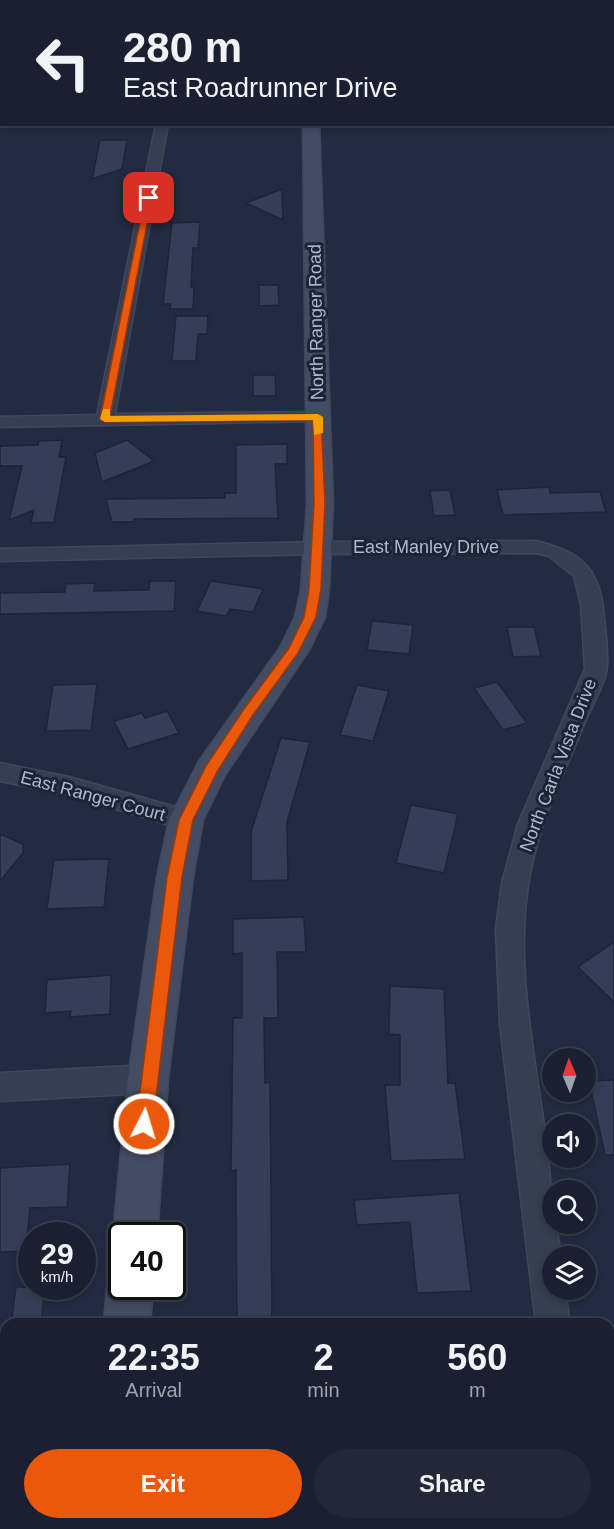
<!DOCTYPE html>
<style>
:root{--surface:#1a2031;--page:#232839;--text:#f1f3f6;--muted:#9fa3ab;--line:#383e4d;--accent:#ea580c}
body{margin:0;font-family:Helvetica,sans-serif;background:var(--page);color:var(--text);height:100vh;display:flex;flex-direction:column;font-size:22px;white-space:nowrap}
*{box-sizing:border-box;margin:0}
p{font-size:20px;color:var(--muted)}
.icon{flex:none;width:33px;height:33px;fill:none;stroke:currentColor;stroke-width:2;stroke-linecap:round;stroke-linejoin:round}
.map{position:relative;flex:1;overflow:hidden}
.details{position:absolute;left:0px;top:1318px;width:615px;height:212px;display:flex;flex-direction:column;background:var(--surface);border-radius:18px 18px 0 0;box-shadow:0 3px 9px #0003,0 0 0 2px var(--line)}
.details>*{flex:none}
.guide{position:absolute;left:0px;top:0px;width:615px;height:126px;box-shadow:0 3px 9px #0003,0 0 0 2px var(--line);background:#1a2031;color:var(--text);overflow:hidden}
.needle{width:39px;rotate:358deg}
.buttons{position:absolute;left:542px;top:1048px;display:grid;gap:12px}
.buttons a{display:grid;place-items:center;width:54px;height:54px;border-radius:50%;background:var(--surface);box-shadow:0 3px 9px #0003,0 0 0 2px var(--line);font-size:30px}
.speed{position:absolute;left:18px;top:1222px;display:flex;gap:12px;font-size:30px;font-weight:700;text-align:center}
.speed>*{display:grid;place-content:center;width:78px;height:78px;border-radius:50%;background:var(--surface);box-shadow:0 3px 9px #0003,0 0 0 2px var(--line);line-height:1}
.speed small{font-size:15px;font-weight:400}
.speed .limit{border:3px solid #111;border-radius:9px;background:#fff;color:#111}
.pin{position:absolute;display:grid;place-items:center;width:51px;height:51px;color:#fff;margin:-26px;border-radius:12px;box-shadow:0 3px 9px #0006}
.me{position:absolute;width:66px;margin:-33px;rotate:5deg;stroke-linejoin:round;filter:drop-shadow(0 0 4px #0008)}
.turn{display:flex;align-items:center;gap:21px;height:126px;padding:0 24px;font-size:27px}
.turn .icon{width:78px;height:78px;stroke-width:2.5}
.turn b{display:block;font-size:42px;line-height:51px}
.eta{display:flex;justify-content:space-evenly;align-items:center;height:102px;text-align:center}
.eta b{font-size:36px;font-weight:700;line-height:42px}
.button{display:flex;gap:12px;margin-top:auto;padding:12px 24px}
.button a{flex:1;height:69px;border-radius:36px;background:var(--accent);color:#fff;font-size:24px;font-weight:700;line-height:69px;text-align:center}
.button a+a{background:var(--page);color:var(--text)}
.map>svg:first-child{display:block}
</style>
<div class="map">
<svg width="614" height="1529" viewBox="0 0 614 1529">
<rect width="100%" height="100%" fill="#222b41"/>
<!-- building -->
<path fill="#343f57" stroke="#1d2538" stroke-width="1.5" d="M100,140H127L122,169L92,179Z
M282,189L283,220L246,203Z
M200,222L198,248H193L191,287H194L193,309H170L171,304H163L172,223Z
M259,285H278L279,305L259,306Z
M176,316H208L207,334H198L196,361H172Z
M253,375H275L276,396H253Z
M62,440L59,457H66L54,522L31,523L34,510L9,520L22,466H0V446L38,445L39,441Z
M127,440L154,461L102,482L95,453Z
M287,444V464H275L278,518L134,519V522H112L106,499L225,498V493H236V445Z
M549,487L550,493L600,492L606,512L503,515L497,490Z
M450,490L455,515L434,516L430,491Z
M150,581H176L174,611L0,614V593L65,592L66,584L95,583L94,591L149,590Z
M211,581L263,589L253,612L230,609L226,616L197,611Z
M372,621L413,625L409,654L367,650Z
M507,627H534L541,656L513,657Z
M497,682L527,723L503,730L474,688Z
M97,684L91,730L46,731L53,685Z
M357,685L389,691L373,741L340,735Z
M167,711L179,733L128,749L114,721L142,713L145,718Z
M281,738L310,742L287,822L288,880L251,881V832Z
M411,805L458,814L444,873L396,863Z
M0,834L23,844V853L0,881Z
M109,859L104,907L47,909L54,860Z
M304,917L306,952H277L278,1018H264L265,1083L270,1082L272,1324H237L236,1170L231,1171L233,1018H242V953L233,954V919Z
M614,942V1002L578,967Z
M111,975L110,1014L70,1017L71,1011L45,1013L47,980Z
M390,986L444,989L448,1083H455L465,1159L391,1161L385,1085H400V1035L389,1034Z
M614,1080V1155H605L589,1081Z
M70,1164L67,1207L30,1208L26,1251L0,1252V1168Z
M459,1193L471,1291L417,1293L410,1222L357,1225L354,1200Z
M16,1287H45L41,1324H11Z"/>
<g fill="none" stroke-linecap="round" stroke-linejoin="round">
<defs>
<path id="street" d="M0,13H2V19H0Z
M156,124H168L115,414L318,412L324,413L327,417L324,421L0,427V417L97,415Z
M536,541C576,551 598,564 603,608C605,627 608,648 607,667C606,682 591,708 585,722C564,774 536,828 528,885C511,999 552,1111 552,1224H556L561,1257H552V1290H565L570,1324H536L500,1024L496,929L502,883L518,824L585,669L581,605L574,576L549,556L536,553L317,554L0,561V549L317,542Z
M0,763L69,777L186,810L195,813L199,820L195,827L186,830L69,795L0,781Z
M148,1065L159,1069L163,1079L159,1089L148,1093L0,1101V1073Z
M0,1471H6V1509H0Z
M560,1524H598L599,1529H561Z"/>
<path id="secondary" d="M0,82L2,83V93L0,92Z
M303,124H319L333,503L329,589L325,617L309,650L225,775L203,820L193,877L168,1079L157,1236H122V1253L113,1236L128,1079L157,877L169,820L199,761L281,646L295,617L301,589L307,503Z
M122,1267V1287H153L150,1324H104L107,1287L114,1271Z
M84,1524H136L135,1529H83Z"/>
</defs>
<!-- street casing -->
<use href="#street" stroke="#40475a" stroke-width="3"/>
<!-- secondary casing -->
<use href="#secondary" stroke="#40475a" stroke-width="3"/>
<!-- street -->
<use href="#street" fill="#363e51" fill-rule="evenodd"/>
<!-- secondary -->
<use href="#secondary" fill="#444c64" fill-rule="evenodd"/>
</g>
<!-- route -->
<path fill="#ea580c" stroke="#983908" stroke-width="1.5" d="M149,195L152,198L110,416L321,415L325,503L321,589L316,617L298,653L253,715L217,772L193,820L182,877L153,1124L150,1130L144,1132L138,1130L136,1124L167,877L179,820L206,766L244,709L289,648L304,617L309,589L314,503L313,420L105,422L100,419L145,198Z"/>
<!-- slow -->
<path fill="#f59e0b" d="M103,409H110V416L318,414L323,417V433L314,435L313,420L105,422L100,419Z"/>
<g text-anchor="middle" stroke-width="6" stroke-linejoin="round" paint-order="stroke">
<!-- street labels -->
<g font-size="18" fill="#b3b9cb" stroke="#1b2336">
<text transform="translate(316 322) rotate(-91)" y="6">North Ranger Road</text>
<text x="426" y="553">East Manley Drive</text>
<text transform="translate(558 765) rotate(-69)" y="6">North Carla Vista Drive</text>
<text transform="translate(93 796) rotate(15)" y="6">East Ranger Court</text>
</g>
</g>
</svg>
<div class="buttons">
<a><svg class="needle" viewBox="-14 -14 28 28"><path d="M0-13l5 13h-10z" fill="#e53935"/><path d="M0 13l5-13h-10z" fill="#9fa3ab"/></svg></a>
<a><svg class="icon" aria-label="sound" viewBox="0 0 24 24"><path d="M4 9h4l5-4v14l-5-4H4zM17 9q2 3 0 6"/></svg></a>
<a><svg class="icon" aria-label="search" viewBox="0 0 24 24"><circle cx="10" cy="10" r="6"/><path d="M15 15l6 6"/></svg></a>
<a><svg class="icon" aria-label="layers" viewBox="0 0 24 24"><path d="M12 4l9 5-9 5-9-5zM3 14l9 5 9-5"/></svg></a>
</div>
<div class="speed"><div>29<small>km/h</small></div><div class="limit">40</div></div>
<div class="pin" style="left:149px;top:198px;background:#d93025"><svg class="icon" aria-label="arrive" viewBox="0 0 24 24"><path d="M6 21V4h12l-3 4 3 4H6"/></svg></div>
<svg class="me" style="left:144px;top:1124px" viewBox="-20 -20 40 40"><circle r="17" fill="#ea580c" stroke="#fff" stroke-width="3"/><path d="M0-11L8 9 0 5-8 9z" fill="#fff"/></svg>
<div class="guide">
<div class="turn"><svg class="icon" aria-label="left" viewBox="0 0 24 24"><path d="M17 20v-9H6M10 6l-5 5 5 5"/></svg><div><b>280 m</b>East Roadrunner Drive</div></div>
</div>
<section class="details">
<div class="eta">
<div><b>22:35</b><p>Arrival</p></div>
<div><b>2</b><p>min</p></div>
<div><b>560</b><p>m</p></div>
</div>
<div class="button"><a>Exit</a><a>Share</a></div>
</section>
</div>
